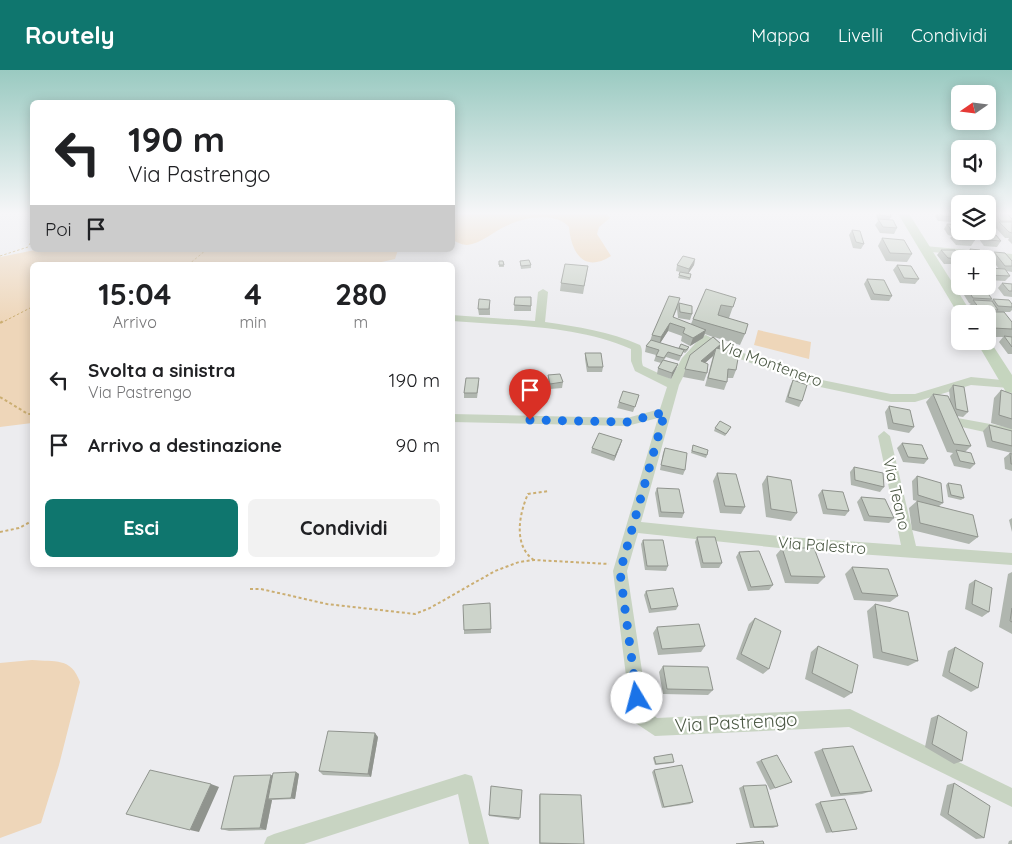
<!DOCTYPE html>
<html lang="it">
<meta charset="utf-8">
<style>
:root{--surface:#fff;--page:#f2f2f2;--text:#202124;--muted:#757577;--accent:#0f766e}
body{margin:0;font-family:Quicksand,sans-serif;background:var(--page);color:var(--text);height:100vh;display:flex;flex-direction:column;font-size:19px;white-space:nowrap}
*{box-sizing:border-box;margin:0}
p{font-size:16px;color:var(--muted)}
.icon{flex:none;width:28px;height:28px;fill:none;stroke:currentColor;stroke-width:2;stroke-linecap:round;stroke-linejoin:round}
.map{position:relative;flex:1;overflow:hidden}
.details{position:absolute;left:30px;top:192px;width:425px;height:305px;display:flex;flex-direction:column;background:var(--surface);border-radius:8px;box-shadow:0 2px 12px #0003}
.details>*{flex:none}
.hud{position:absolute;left:30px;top:30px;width:425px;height:152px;border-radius:8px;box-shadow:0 2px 12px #0003;background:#fff;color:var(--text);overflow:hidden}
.needle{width:32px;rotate:256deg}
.controls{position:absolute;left:951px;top:15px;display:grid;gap:10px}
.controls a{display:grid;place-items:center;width:45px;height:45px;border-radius:8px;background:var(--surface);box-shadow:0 2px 12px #0003;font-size:25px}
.pin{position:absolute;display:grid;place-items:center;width:42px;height:42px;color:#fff;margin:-51px -21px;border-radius:50% 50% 50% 0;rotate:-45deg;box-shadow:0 0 5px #0007}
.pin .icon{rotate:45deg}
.me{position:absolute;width:55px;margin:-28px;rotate:352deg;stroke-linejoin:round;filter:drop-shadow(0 0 4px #0008)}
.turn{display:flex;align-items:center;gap:18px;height:105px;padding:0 15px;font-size:22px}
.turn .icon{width:65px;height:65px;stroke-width:2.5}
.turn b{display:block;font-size:35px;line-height:42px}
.then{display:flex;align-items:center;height:48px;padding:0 15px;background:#0003;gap:10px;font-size:19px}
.eta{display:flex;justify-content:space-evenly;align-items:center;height:85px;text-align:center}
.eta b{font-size:30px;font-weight:700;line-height:35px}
.button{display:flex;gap:10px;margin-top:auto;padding:10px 15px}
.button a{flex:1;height:58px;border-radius:8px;background:var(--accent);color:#fff;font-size:20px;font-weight:700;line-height:58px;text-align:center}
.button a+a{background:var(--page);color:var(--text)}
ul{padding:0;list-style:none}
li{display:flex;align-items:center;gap:15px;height:65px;padding:0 15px}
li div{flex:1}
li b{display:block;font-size:19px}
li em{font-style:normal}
header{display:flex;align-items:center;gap:30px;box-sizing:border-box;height:70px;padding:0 25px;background:var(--accent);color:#fff}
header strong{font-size:24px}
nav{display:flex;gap:28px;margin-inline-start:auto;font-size:18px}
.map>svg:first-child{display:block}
</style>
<header>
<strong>Routely</strong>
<nav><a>Mappa</a><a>Livelli</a><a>Condividi</a></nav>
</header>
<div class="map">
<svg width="1012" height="774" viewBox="0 0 1012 774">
<rect width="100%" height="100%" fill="#ececef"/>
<!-- green -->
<path fill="#eed6b9" d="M453,142H605L610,148L599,157L597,164L611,186C583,204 571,181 569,157C555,141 522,148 506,156C494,161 481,174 467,175C462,175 457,172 453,170Z
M35,180H398L395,189L368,195H32V353L0,357V187Z
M758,260L811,272L809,289L754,275Z
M32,590C55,592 71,587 80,612L59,695L41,753L0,768V593Z"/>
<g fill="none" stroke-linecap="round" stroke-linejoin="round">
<!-- path-far1 -->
<path stroke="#cbae72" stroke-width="1" stroke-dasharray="2.5 2" stroke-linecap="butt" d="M0,186L28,177L32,170
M188,195L206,180
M1,253L32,237"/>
<!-- path -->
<path stroke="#cbae72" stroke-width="2" stroke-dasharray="3 2.5" stroke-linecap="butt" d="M0,253L3,251
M0,327L28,344H32
M0,462L19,458L32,451
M534,490C513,476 519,444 528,424L549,421
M250,519H261L327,534L415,544L430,538L495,501L519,492L534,490L609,494"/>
<!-- street -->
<path fill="#c8d4c2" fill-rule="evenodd" d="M996,142H1012V146L997,144Z
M925,176L1012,184V190L922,181V177Z
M543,219L548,222L545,252C578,257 609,261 640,275C644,281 640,288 643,296L671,309L682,288L702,266L706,265L735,280L812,308L891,324H915L971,307L1012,311V317L1009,318L971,315L915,332H891L806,314L727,284L707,273L690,293L679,315L641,452L789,467L901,475L878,366L884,361L890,366L916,476L1012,483V495L789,479L638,463L627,501L648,641L657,648L850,639L1012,718V737L849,657L655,666L634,652L631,646L613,501L658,348L627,356L452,352V344L627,348L660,339L667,317L635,301L631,291V279C576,255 512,256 452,251V245L535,251L538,222Z
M952,347L1012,358V368L948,354L946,351Z
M465,704L472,706L474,713L489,774H469L458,724L304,774H264L267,767L274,764Z"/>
<!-- secondary -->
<path fill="#c5d5be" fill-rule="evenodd" d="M897,142H908L972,244H960V247Z
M988,268L1012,305V323L1006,322L976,271H988Z"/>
</g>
<!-- wall -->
<path fill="#b0b6af" d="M875,142H890L891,147L889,150L897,158L894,164L880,163L875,155L878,151Z
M934,142H952L956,147L952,152L938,151L935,146L936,144Z
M991,142H1005L1012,149V174L1008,170L1009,168H1005L995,157L996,155L988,146Z
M947,154L967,162L966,163L975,170L971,176L956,175L950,168L952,166L948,165L944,159Z
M852,160L864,174L861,179L853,178L849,165Z
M974,161L995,162L993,165L1001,171L997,177L984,176L979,169L981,166H977Z
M882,168L912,184L907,192L886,191L878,176Z
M970,179L987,189H969L966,185Z
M941,180L960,189V192L959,193H960V216H988L992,218L988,223H987L992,229L990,231H991L993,229L1012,234V240L1010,242H996L1012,252V284H1008L999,272L1003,267H988V244H975L969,235L971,234L969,233L964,225L966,222L961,221L955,214L959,209L951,199L954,194H944L937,185Z
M994,182L1012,191V202L1006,201L1010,206L1005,211L988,210V198L999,199L990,187Z
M695,189L694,195L688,204H691L690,210L678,208L680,202L676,201L677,195Z
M499,191H503L504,197H499Z
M520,191L531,195V198L521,199Z
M897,195L919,209L915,214L900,213L893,200Z
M588,196L583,224L560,221L561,213Z
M867,209L892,226L889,231L871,230L864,214Z
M1002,213L1012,214V227L1004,226L998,218Z
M515,227H531V241H514Z
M736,228L729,248L745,264L740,275L714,267L721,274L719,279L736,300L733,308H727V312L724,320L705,316L713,286L705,293L707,303L704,311L683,307L690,285L713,267L705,264L703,268L690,276L681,271L682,266L668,261L660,273L679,278L689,277L688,280L685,283L683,282L679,291L666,287L664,290L678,294L676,299L671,309L657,304L658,298L661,293L654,291L656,285L645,282L646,276L650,271L652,265L679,233L692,244L690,250L678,248L677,239L673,248L691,254L693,249Z
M490,230V245H479L478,239Z
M585,283L603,297L602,302H587L585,289Z
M548,305L563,312L562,318L550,319L548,310Z
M793,310L802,331L799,337L785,332L790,316Z
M479,313L477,328H464V323Z
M953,315L968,342L963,347L957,346L971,376L965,382L975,394L970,399L954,396L950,386L953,383L947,382L926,332L933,324L950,329L949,320Z
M1001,320L1012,324V359H1011L991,353L994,328Z
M639,325L633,342L617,338L619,332Z
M889,336L914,357L909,363L888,359L885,342Z
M989,355L1012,361V383L987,377L983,361Z
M715,358L730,359L725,366L714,361Z
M622,370L620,376L614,391L591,383L592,378Z
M902,373L928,389L924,394L903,392L897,378Z
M693,375L707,385L706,388L691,383Z
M665,378L685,400L683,405L660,400L663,383Z
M1010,383L1012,384V401L1005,399L1004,388Z
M854,397L884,417L880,422L851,415L850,402Z
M717,403L745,437L741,444L720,443L713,411Z
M767,406L797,443L791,451L766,447L762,414Z
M917,406L943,433L939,436L978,467L969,474L912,460L909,438L917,431L913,430L912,411Z
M948,413L964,428L961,430L948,427L946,415Z
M657,418L684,443L682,448L659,447L655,423Z
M822,420L849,441L845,446L823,444L818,425Z
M861,427L894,448L889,453L864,451L857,432Z
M1012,448V462L1009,450Z
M697,467L722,493L719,498H701L695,472Z
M643,470L668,496L666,501L645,500L641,474Z
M782,478L825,507L818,514L785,513L776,485Z
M739,482L773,515L769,520L748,521L736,487Z
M852,497L898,526L890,532L854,530L845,504Z
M1012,502V564L999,557L1008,504Z
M975,510L989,542L982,547L965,539L969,514Z
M646,521L678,536L676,540L649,543L644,525Z
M490,533L491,563L464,564V560Z
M875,534L918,591L908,596L873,588L867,541Z
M755,548L769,599L763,604L736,589L749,554Z
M657,557L705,576L701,582L658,585L653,563Z
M818,576L852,623L844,628L805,609L811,582Z
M955,577L978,618L971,622L942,606L948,581Z
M663,596L713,620L708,625L663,624L659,602Z
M938,645L962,691L954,694L925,677L931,648Z
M378,667L371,707L323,705L319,701Z
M822,679L872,721L862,724L831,727L814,682Z
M654,687L674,692L673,693L655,695L653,688Z
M761,690L792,712L770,720L756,692Z
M654,700L693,732L690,734L662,738L652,702Z
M296,702L299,704L295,729L272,730L266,760L229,761L221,759L273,706Z
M954,713L984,768L976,769L940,745L947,715Z
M743,716L778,756L773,758H750L739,718Z
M522,720L519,750L489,746V745Z
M540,724L584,774H539V726Z
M820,732L857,759L826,763L815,734Z
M1012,770V774H1008L1009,771Z"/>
<!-- shaded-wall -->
<path fill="#90948e" d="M695,189L694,195L688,204L689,199Z
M670,253L668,261L659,275L661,267Z
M706,260L703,268L690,276L693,268Z
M721,274L718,282L716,278L713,286L698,299L701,291Z
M678,294L676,299L671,309L672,303Z
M622,370L620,376L614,391L615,386Z
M375,663L378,667L371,707L368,704Z
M296,702L299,704L295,729L291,728Z
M271,705L277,708L268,729L272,730L266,760L260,758Z
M211,714L219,717L199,762L190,760Z"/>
<!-- building -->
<path fill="#cdd4cb" stroke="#90948e" d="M879,142H890L891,147L880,145Z
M939,142H952L956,147L942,146Z
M993,142H1005L1012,149V151H1001Z
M878,149L893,150L897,158L883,157Z
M999,152H1012V163L1009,162Z
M947,154L960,155V161L951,160Z
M988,155H990L995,162L986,161H988Z
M852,160L860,161L864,174L856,172Z
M954,163L969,164L975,170H959Z
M983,164L996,165L1001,171L988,170Z
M882,168L904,170L912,184L890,183Z
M970,179L980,180L987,189H977Z
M941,180H955L962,189L948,188Z
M994,182L1005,183L1012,191V196H1005Z
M683,186L695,189L689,199L677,195Z
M529,190L531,195L521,196L520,191Z
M499,191H503L504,195H499Z
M955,193H960V200Z
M565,194L588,196L584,216L561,213Z
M897,195L911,196L919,209L904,208Z
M988,198L1005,199L1010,206L988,205Z
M680,202L691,204L690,208L679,205Z
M867,209L884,210L892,226L874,224Z
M988,211L992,218L969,216H988Z
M1002,213L1012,214V221H1009Z
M706,219L736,228L733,237L721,235L718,245L748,254L745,264L693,249Z
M968,220L986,221L992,229L973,228Z
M669,226L680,228L673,247L706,260L693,268L683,263L685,258L670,253L661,267L652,265Z
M515,227H531V236L514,235Z
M479,229L490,230L489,239H478Z
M993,229L1009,230L1012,234V237L998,236Z
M973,230L992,231L998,240L980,239Z
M679,233L692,236V244L680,242Z
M980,242H1004L1012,252V259L993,258L988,251V244H981Z
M1004,266L1012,267V277Z
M713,267L721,274L701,291L708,294L707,303L685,299L690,285Z
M651,270L684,280L681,286L668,282L664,288L656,286L659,280L646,276Z
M681,274L689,277L686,280L679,278Z
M716,278L739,283L736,300L728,299L727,312L708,308Z
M585,283H601L603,297H588Z
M663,290L678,294L672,303L658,298Z
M560,304L563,312L550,314L548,305Z
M466,308H479L477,323H464Z
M793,310L807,315L802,331L788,327Z
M953,315L964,317L968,342L956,339Z
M1001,320L1012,324V349L999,345Z
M623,321L639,325L635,337L619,332Z
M933,324L948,326L971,376L954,374Z
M889,336L910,340L914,357L893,353Z
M720,351L731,357L726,364L715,358Z
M989,355L1012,361V376L992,371Z
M599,363L622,370L615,386L592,378Z
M902,373L922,375L928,389L908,387Z
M693,375L708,380L707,385L692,381Z
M665,378L687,383L685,400L661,395Z
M956,380L971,383L975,394L960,391Z
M1010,383L1012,384V394H1011Z
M854,397L883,403L884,417L855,410Z
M717,403L736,404L745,437L725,436Z
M767,406L791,410L797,443L771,439Z
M917,406L941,413L943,433L918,425Z
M948,413L961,415L964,428L951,425Z
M657,418L679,419L684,443L661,442Z
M822,420L843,422L849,441L827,439Z
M861,427L885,429L894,448L869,446Z
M917,431L973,445L978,467L920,453Z
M697,467H715L722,493H703Z
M643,470H663L668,496H647Z
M782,478H814L825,507L791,506Z
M759,481L773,515L751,517L739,482Z
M852,497L888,499L898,526L862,523Z
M975,510L992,518L989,542L972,534Z
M673,518L678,536L651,539L646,521Z
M490,533L491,559L464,560L463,535Z
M875,534L908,542L918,591L882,582Z
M1012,538V552L1010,551Z
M755,548L781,561L769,599L741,584Z
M699,554L705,576L662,579L657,557Z
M818,576L858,595L852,623L812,603Z
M955,577L983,593L978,618L949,602Z
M663,596L708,597L713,620L667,619Z
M938,645L967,662L962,691L932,674Z
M328,661L375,663L368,704L319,701Z
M853,676L872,721L840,724L822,679Z
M672,684L674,692L656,694L654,687Z
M777,685L792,712L775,718L761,690Z
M682,695L693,732L664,737L654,700Z
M150,700L211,714L190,760L126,744Z
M296,702L291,728L268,729L273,703Z
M271,705L260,758L221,759L234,706Z
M954,713L990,736L984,768L948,744Z
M766,715L778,756L754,757L743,716Z
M491,716L522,720L520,748L489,745Z
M540,724L581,725L584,774L540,773Z
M845,729L857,759L832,762L820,732Z
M763,771L764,774H736Z"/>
<!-- sky -->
<linearGradient id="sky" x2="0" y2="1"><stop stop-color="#9acac1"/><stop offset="0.57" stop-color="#f6f6f8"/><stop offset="1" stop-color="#f6f6f8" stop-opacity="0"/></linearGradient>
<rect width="1012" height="251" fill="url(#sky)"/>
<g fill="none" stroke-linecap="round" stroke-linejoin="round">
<!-- route -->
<path stroke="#1a73e8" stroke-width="9" stroke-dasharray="0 16.2" d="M530,350L627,352L665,342L620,502L637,628"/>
</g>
<g text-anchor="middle" stroke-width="4.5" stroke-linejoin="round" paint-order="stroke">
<!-- street labels -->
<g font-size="16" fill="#4c5945" stroke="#fff">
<text transform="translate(771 293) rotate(20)" y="6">Via Montenero</text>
<text transform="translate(897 424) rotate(77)" y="6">Via Teano</text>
<text transform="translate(822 475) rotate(4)" y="6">Via Palestro</text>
</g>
<!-- near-street labels -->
<g font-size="19" fill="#4c5945" stroke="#fff">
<text transform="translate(736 652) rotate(-3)" y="7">Via Pastrengo</text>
</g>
</g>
</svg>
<div class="controls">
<a><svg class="needle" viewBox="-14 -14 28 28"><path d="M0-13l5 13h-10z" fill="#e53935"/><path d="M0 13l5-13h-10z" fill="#757577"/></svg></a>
<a><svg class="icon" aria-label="sound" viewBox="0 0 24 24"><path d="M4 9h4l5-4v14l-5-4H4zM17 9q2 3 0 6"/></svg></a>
<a><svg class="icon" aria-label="layers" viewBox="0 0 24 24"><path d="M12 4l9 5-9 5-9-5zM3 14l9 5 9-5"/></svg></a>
<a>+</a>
<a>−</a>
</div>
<div class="pin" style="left:530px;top:350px;background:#d93025"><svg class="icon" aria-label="arrive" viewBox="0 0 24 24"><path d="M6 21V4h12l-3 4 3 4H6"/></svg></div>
<svg class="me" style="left:637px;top:628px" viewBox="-20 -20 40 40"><circle r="19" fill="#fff"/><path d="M0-13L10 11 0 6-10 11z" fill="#1a73e8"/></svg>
<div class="hud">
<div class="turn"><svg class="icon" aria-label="left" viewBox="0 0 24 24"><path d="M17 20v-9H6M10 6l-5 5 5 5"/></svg><div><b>190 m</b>Via Pastrengo</div></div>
<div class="then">Poi<svg class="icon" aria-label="arrive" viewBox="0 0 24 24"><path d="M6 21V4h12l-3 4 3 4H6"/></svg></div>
</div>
<section class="details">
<div class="eta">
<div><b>15:04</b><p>Arrivo</p></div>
<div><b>4</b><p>min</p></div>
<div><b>280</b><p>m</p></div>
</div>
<ul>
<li><svg class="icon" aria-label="left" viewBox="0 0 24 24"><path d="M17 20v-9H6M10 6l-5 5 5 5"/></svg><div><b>Svolta a sinistra</b><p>Via Pastrengo</p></div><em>190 m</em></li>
<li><svg class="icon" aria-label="arrive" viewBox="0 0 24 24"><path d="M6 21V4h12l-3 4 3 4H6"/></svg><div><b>Arrivo a destinazione</b></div><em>90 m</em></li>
</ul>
<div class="button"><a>Esci</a><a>Condividi</a></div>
</section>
</div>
